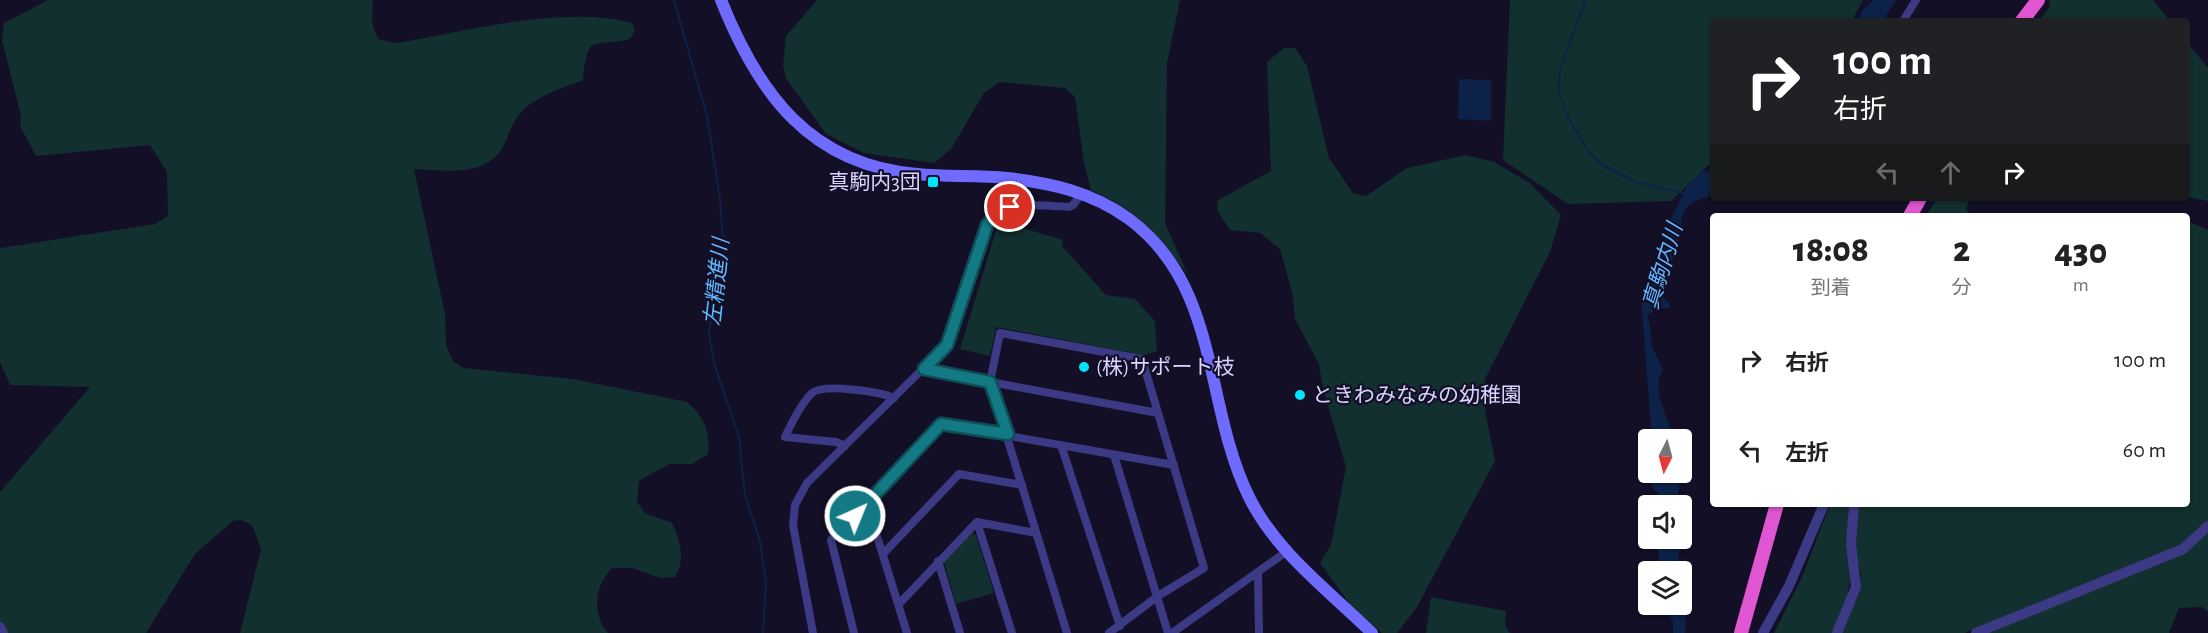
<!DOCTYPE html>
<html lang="ja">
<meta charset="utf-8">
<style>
:root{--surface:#fff;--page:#f2f2f2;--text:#222;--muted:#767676}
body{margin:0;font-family:"Alegreya Sans","Noto Sans JP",sans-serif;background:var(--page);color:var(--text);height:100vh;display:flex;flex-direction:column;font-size:22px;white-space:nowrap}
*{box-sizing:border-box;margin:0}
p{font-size:20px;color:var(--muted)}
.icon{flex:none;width:33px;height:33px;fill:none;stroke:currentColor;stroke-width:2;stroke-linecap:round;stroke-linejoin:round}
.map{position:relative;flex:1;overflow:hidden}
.panel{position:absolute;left:1710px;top:213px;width:480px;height:294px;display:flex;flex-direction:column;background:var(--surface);border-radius:6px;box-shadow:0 2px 4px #0004}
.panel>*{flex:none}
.banner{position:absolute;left:1710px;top:18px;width:480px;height:183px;border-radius:6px;box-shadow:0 2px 4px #0004;background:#202124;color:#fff;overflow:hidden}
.needle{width:39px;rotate:186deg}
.fabs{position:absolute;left:1638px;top:429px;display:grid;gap:12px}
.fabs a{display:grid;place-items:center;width:54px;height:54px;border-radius:6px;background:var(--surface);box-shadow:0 2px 4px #0004;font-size:30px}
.pin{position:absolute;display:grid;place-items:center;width:51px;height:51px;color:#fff;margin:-26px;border:3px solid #fff;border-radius:50%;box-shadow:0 2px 6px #0007}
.me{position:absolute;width:66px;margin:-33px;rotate:44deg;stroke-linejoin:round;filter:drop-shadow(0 0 4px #0008)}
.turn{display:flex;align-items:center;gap:21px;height:126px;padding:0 24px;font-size:27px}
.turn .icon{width:78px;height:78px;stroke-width:2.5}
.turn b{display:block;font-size:42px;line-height:51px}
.lanes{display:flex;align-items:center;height:57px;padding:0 24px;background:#0003;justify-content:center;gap:30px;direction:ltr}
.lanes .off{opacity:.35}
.eta{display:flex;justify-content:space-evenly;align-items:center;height:102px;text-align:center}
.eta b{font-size:36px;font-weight:800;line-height:42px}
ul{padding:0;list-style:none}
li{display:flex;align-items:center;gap:18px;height:90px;padding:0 24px}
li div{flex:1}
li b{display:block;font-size:22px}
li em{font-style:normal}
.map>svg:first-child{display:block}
</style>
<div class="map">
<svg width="2208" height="633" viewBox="0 0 2208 633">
<rect width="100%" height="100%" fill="#130f26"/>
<!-- green -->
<path fill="#12302f" d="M48,0H373L372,23L378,39L397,43C469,31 561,5 632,23L635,31L630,39C592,48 588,31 583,80C560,89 534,96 518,116C510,126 508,140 501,150C482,178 442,170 414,169L445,314L446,345L453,361L464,368L572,379L687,402C705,417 710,432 708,454L692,464H669L639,481L637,502L645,513L672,523C680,540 686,560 675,577L660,578L633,568H612C594,587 592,613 608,633H240L261,549L252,525L241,520L233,521L195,554L146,633H0V492L90,387L10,385L0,362V248L155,224L168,216L167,172L150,145L36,156L20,126L21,116L2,40L4,23Z
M817,0H1180L1167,63L1165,223L1188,275C1158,235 1139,211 1091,190L1084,163L1075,97L1065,88L1000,82L984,93L951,149L934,163L864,153L826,134L786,78L783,66L786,36Z
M1510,0H1863L1852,21H1713V161L1671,201L1568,204L1503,160Z
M2050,0H2153L2170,21H2039L2049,8Z
M2187,42L2208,68V201L2187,197Z
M1284,48H1295L1307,66L1329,158L1353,193L1366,196L1407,168L1466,155L1494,162L1530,183L1561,215L1550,252L1485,379V410L1495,461L1417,607L1397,633H1382L1350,604L1320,563L1331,545L1346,467L1323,389L1319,364L1295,319L1292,292L1280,249L1260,233L1230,230L1217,210L1218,200L1271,171L1267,62Z
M1937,198H1970L1966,209L1971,216H1926Z
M2187,221L2208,230V612L2202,607L2179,608L2169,633H1989L2163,552L1965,633H1840L1859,594L1861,574L1855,559L1856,504H2187Z
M1003,222L1063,240L1062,246L1106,295L1135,299L1155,321L1157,351L1144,355L996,327L990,356L960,349L997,227Z
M1830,504H1848L1850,579L1847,599L1834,633H1774L1802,577Z
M972,533L976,535L994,593L956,604L944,562Z
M1431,597L1506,611L1505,625L1510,633H1426Z"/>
<!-- water -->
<path fill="#0c2248" d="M1874,0H1896L1883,21H1858L1862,10Z
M1459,79L1491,80V121L1458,119Z
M1713,170V185L1708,197C1672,204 1685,229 1676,253C1670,267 1648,289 1670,303L1669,308H1657L1647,316L1650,324L1652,347L1663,369C1650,390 1667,412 1672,435L1671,439H1652L1641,298L1655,279L1671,219L1688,184L1702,172Z
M1661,473H1674L1680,478L1677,505H1660L1658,494L1650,483L1660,481Z
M1661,539H1676L1680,548L1676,571H1660L1658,550Z
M1682,592L1687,599L1685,633H1673V621L1658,605L1682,604Z"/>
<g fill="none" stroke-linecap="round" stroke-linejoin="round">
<!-- stream -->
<path stroke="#0c2248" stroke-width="2" d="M674,0L707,116L720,199L723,240L709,333L714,363L739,437L745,495L760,541L766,583L763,633
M1586,0L1560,69L1558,90L1569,119L1588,151L1604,166L1636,182L1686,194"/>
<!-- minor -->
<path stroke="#3d3a85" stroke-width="8" d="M1903,21L1916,0
M924,369L990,382L1067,633
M1061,445L1120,626
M845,446L836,442L785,437C791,424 802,403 812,393C823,383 881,392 894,398
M1114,455L1168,633
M867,504L907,633
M977,522L1012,633
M883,554L959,474L1022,485
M938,561L960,633
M1258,574L1259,633
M899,604L977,522L1036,533
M813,633L793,525L795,505L807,483L947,345L992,218C1016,201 1041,205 1069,207L1073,205L1082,193
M854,633L831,540L941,424L1174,465
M1109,633L1158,596L1204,568L1142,359L1000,333L990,382L1158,413
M1172,633L1286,552"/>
<!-- tertiary -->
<path stroke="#3d3a85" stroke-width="10" d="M0,627L3,633
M1763,633L1789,586L1824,504
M1837,633L1856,587L1851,544L1854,504
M1976,633L2183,549L2208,526"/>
<!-- secondary -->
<path stroke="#6f6bff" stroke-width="12" d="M721,0C758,93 810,165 917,174C947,177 977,175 1007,178C1051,183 1092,192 1129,219C1221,287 1203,404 1249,497C1276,552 1328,590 1372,633"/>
<!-- trunk -->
<path stroke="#e055d1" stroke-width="14" d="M2022,21L2038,0
M1910,216L1920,198
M1741,633L1777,504"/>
</g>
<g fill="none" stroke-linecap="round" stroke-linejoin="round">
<defs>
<path id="route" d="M855,516L941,424L1008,434L990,382L924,369L947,345L987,225L992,218L1010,207"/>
</defs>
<!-- route casing -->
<use href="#route" stroke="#0c4f56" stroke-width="15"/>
<!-- route -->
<use href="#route" stroke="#137a85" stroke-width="10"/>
</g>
<!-- markers -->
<g fill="#00e5ff" stroke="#130f26" stroke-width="2">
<rect x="927" y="176" width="12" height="12" rx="3"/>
<circle cx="1084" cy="367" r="6"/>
<circle cx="1300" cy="395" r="6"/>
</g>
<g text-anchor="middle" stroke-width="4.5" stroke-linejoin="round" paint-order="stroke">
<!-- poi labels -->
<g font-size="21" fill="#d9d4ff" stroke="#130f26" text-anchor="start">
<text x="921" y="189" text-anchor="end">真駒内3団</text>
<text x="1096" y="374">(株)サポート枝</text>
<text x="1312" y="402">ときわみなみの幼稚園</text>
</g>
<!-- water labels -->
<g font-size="22" font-style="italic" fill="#62b6ff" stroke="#130f26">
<text transform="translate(1662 266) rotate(-73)" y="8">真駒内川</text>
<text transform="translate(716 282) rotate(-84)" y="8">左精進川</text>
</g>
</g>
</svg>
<div class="fabs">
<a><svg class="needle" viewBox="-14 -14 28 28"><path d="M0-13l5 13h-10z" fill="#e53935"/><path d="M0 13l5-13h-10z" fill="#767676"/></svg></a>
<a><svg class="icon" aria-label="sound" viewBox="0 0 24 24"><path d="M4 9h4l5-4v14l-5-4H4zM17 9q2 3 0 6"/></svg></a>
<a><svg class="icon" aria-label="layers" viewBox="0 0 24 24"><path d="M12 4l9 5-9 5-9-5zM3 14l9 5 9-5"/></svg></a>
</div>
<div class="pin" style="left:1010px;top:207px;background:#d93025"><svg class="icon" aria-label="arrive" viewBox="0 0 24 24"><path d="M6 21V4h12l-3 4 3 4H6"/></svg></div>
<svg class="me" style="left:855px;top:516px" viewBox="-20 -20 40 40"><circle r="17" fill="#137a85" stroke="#fff" stroke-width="3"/><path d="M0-11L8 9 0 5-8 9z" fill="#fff"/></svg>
<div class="banner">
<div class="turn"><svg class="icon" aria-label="right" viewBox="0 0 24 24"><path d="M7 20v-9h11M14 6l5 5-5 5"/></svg><div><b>100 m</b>右折</div></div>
<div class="lanes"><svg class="icon off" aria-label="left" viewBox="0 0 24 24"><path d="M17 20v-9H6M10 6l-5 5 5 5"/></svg><svg class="icon off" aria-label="ahead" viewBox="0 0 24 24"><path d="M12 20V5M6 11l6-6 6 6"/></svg><svg class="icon" aria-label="right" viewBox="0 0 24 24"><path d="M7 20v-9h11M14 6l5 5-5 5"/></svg></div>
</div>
<section class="panel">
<div class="eta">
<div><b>18:08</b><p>到着</p></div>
<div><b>2</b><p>分</p></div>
<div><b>430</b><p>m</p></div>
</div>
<ul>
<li><svg class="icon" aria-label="right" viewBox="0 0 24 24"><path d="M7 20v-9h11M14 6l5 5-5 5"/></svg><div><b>右折</b></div><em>100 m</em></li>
<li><svg class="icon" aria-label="left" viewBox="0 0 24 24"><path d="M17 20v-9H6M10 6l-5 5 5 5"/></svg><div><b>左折</b></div><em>60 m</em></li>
</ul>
</section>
</div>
